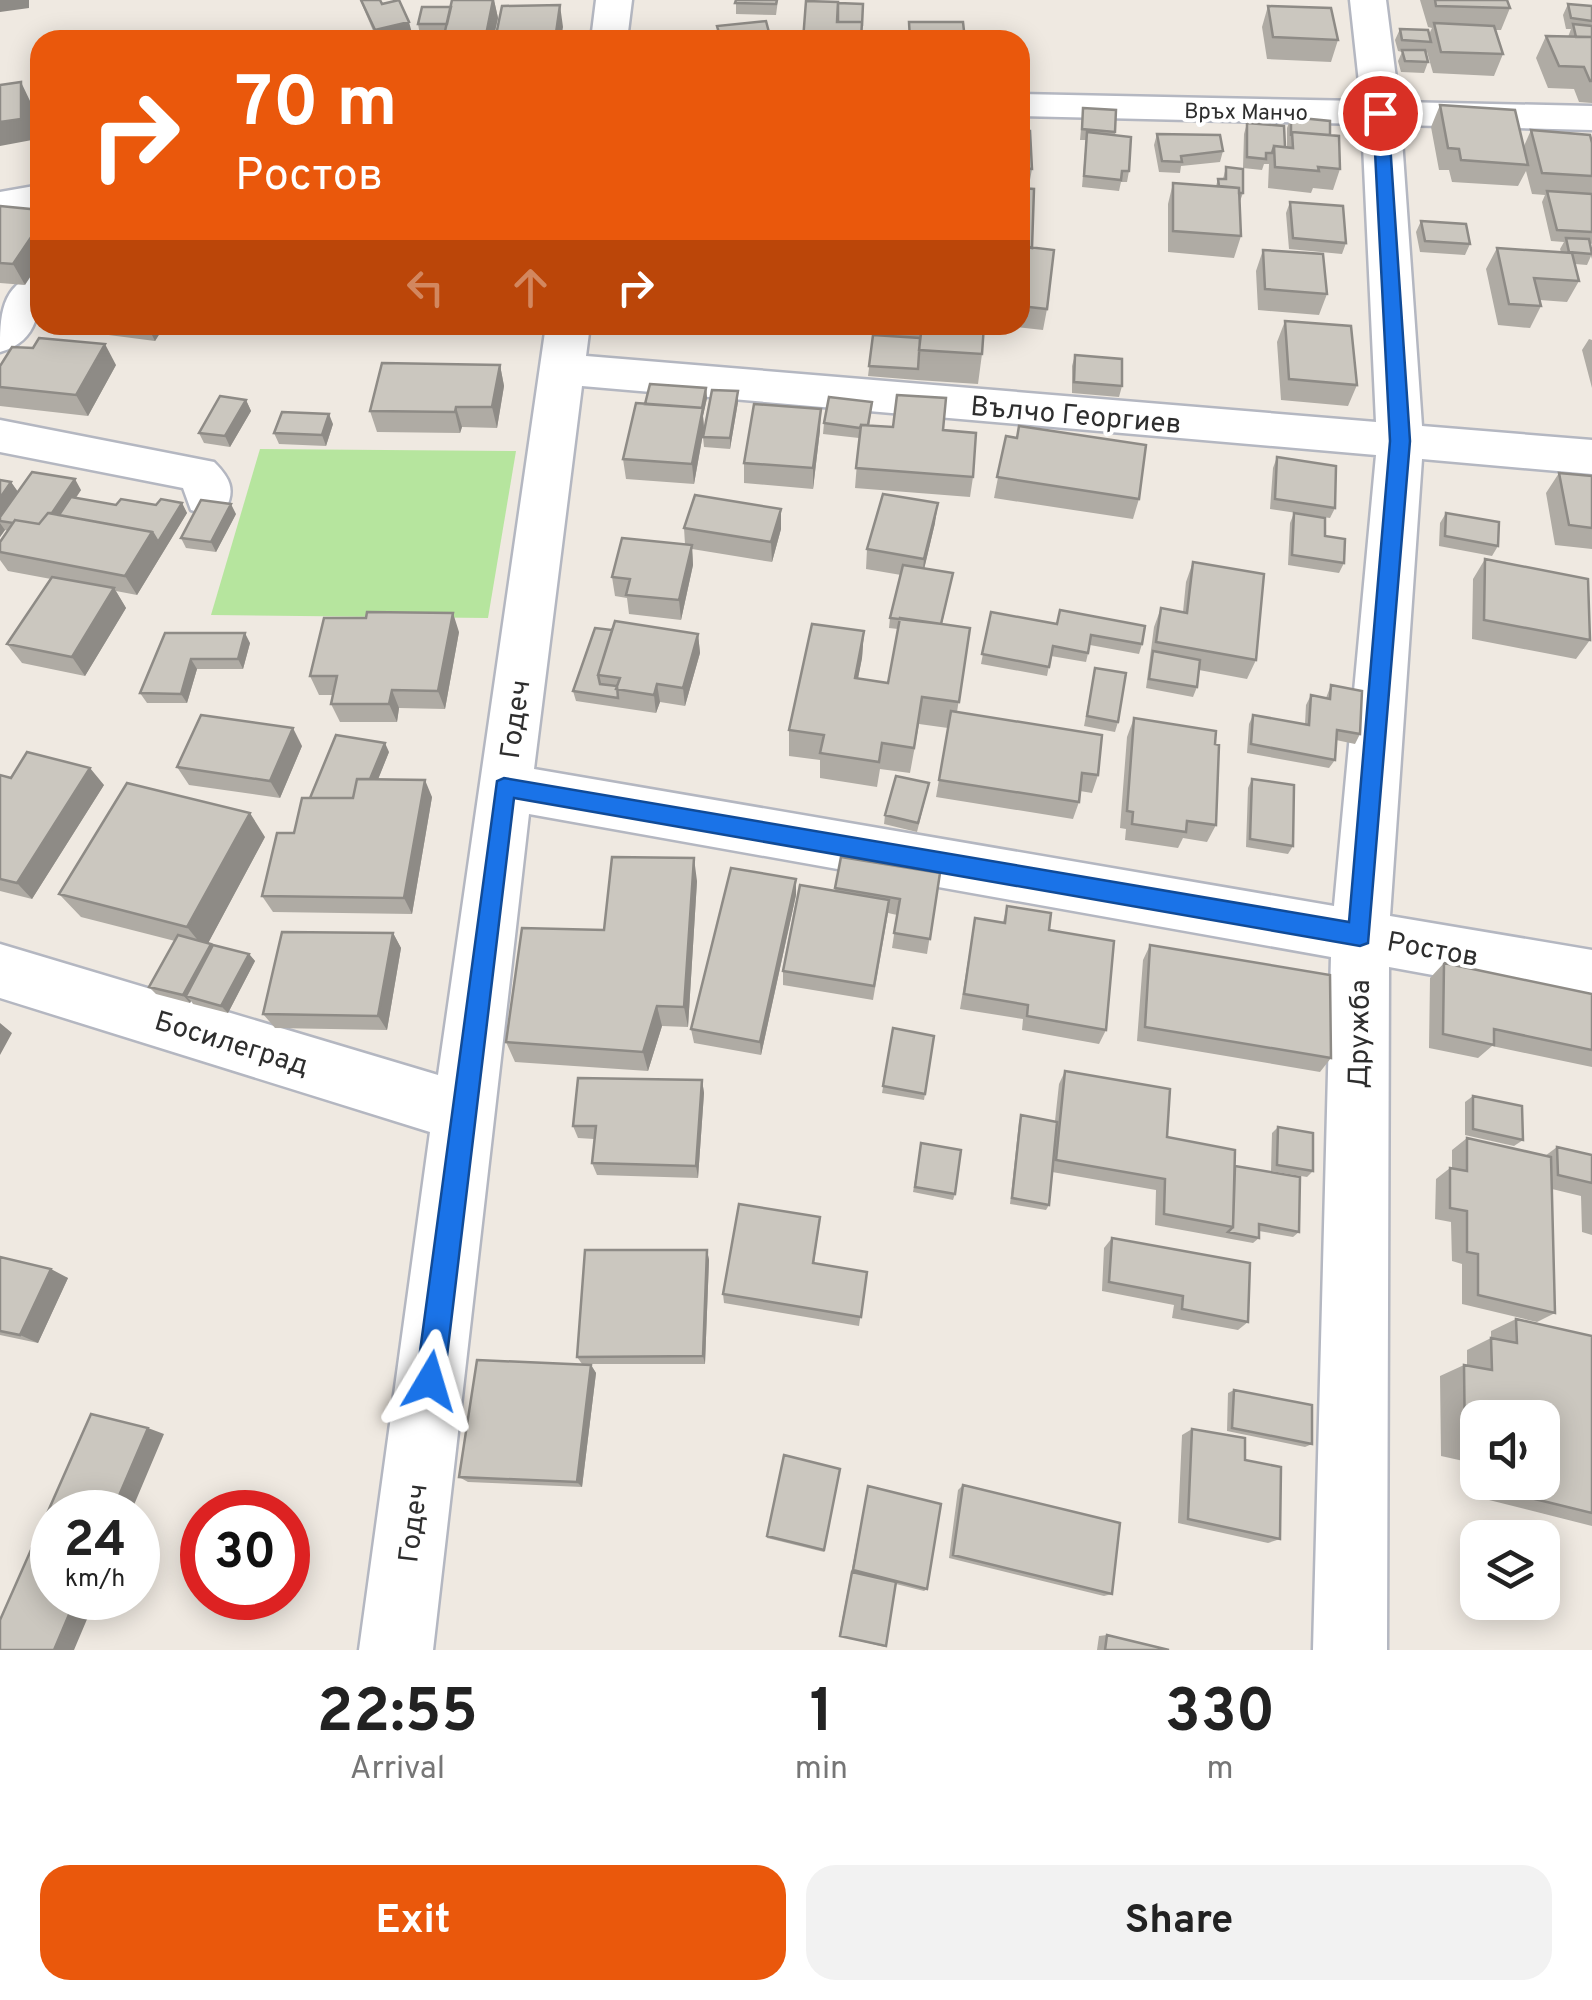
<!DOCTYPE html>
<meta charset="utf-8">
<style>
:root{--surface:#fff;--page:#f2f2f2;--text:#222;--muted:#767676;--accent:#ea580c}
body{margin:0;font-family:Overpass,sans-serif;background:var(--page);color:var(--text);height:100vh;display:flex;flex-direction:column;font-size:38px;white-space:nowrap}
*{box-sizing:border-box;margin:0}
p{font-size:32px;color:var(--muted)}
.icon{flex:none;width:55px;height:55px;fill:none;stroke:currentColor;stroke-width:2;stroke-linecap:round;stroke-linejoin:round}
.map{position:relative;height:1650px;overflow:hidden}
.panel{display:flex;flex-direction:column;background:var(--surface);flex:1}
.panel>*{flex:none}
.top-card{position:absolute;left:30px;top:30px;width:1000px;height:305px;border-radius:30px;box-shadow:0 5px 25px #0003;background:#ea580c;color:#fff;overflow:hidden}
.tools{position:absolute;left:1460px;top:1400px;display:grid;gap:20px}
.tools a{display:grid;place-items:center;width:100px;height:100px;border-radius:20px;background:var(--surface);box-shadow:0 5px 25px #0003;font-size:50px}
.speed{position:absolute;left:30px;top:1490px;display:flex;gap:20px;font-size:50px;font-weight:700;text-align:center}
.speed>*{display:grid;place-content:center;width:130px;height:130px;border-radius:50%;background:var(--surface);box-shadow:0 5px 25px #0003;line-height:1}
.speed small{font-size:25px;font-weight:400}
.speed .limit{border:15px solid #d22;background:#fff;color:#111}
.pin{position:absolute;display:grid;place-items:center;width:85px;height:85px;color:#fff;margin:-42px;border:5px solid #fff;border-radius:50%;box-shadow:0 2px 10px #0007}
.me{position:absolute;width:110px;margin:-55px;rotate:7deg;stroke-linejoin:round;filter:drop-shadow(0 0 8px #0008)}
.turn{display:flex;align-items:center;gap:35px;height:210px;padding:0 40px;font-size:45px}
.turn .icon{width:130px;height:130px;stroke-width:2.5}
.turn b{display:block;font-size:70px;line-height:85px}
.lanes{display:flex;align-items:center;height:95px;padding:0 40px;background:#0003;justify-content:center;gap:50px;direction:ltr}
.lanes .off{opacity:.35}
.eta{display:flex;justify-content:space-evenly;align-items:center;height:170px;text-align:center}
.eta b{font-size:60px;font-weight:700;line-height:70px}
.action{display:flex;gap:20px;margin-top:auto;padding:20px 40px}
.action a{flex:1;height:115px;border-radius:30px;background:var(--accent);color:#fff;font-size:40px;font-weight:700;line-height:115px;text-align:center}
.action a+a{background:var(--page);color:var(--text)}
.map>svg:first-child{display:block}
</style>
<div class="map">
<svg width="1592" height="1650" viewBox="0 0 1592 1650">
<rect width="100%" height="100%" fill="#efe9e1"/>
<!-- green -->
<path fill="#b6e59e" d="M260,449L516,451L488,618L211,615Z"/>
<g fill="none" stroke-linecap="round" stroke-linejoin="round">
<defs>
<path id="minor" d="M596,0H632L627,40H591Z
M1350,0H1386L1399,102L1592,106V130L1401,125L1422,426L1592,440V474L1422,459L1390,916L1592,950V1004L1389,967L1387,1650H1313L1331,957L529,814L433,1650H359L430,1132L0,998V944L438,1075L546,325H590L586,356L1376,422L1362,124L1020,116V94L1361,101ZM582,386L1376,455L1334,906L534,769Z
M40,185V211L0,218V192Z
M40,273C40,308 40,341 0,352C0,317 0,284 40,273Z
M0,420L214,462C230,478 236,490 225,510L208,515L191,510L183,488L0,452Z"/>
</defs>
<!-- minor casing -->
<use href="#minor" stroke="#b4b7c1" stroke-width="5"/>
<!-- minor -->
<use href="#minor" fill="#fff" fill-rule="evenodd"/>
</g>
<!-- wall -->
<path fill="#afaba4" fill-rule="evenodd" d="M360,0L382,4L412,33L377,40Z
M452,0H494L498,18L493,40H443L445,35H420L418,24L451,7Z
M736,0H778L776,15L736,14Z
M1420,0H1507L1510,8L1501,30H1495L1503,54L1494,76L1433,73L1427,52L1425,53L1428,62L1424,73L1401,72L1398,61L1402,52L1398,51L1395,40L1400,29L1429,34L1432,28L1428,27Z
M1568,4L1592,6V103L1579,102L1574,89L1548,88L1536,58L1546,36L1568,37L1571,29H1566L1563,15Z
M1268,6L1338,40L1331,62L1267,59L1262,27Z
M1440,105L1524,146L1531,130L1592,143V244L1590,243L1591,248L1592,247V259L1591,256L1587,265L1575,264L1579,281L1567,302L1540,300L1541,306L1530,328L1498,325L1486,269L1497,248L1561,252L1560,249L1564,242L1551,241L1542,202L1545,195L1532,194L1526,171L1518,186L1452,182L1449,170H1439L1431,127Z
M1083,108L1116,110L1115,135L1129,171L1127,182H1121L1119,191L1082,187L1086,140H1080Z
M1291,117L1330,135L1340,169L1333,190L1313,188L1311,193L1268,188L1269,164H1264L1262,170L1243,168L1244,134L1247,123L1285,147H1287V128Z
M1020,131L1032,169L1030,180L1020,179Z
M1157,134L1223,151L1220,162L1181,166L1180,173L1159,172L1154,145Z
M1226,167L1243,193L1239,204L1241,236L1234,258L1168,252V204L1173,183L1216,186L1218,179H1223Z
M1020,188L1047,309L1043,330L998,325H1020Z
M1290,202L1346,243L1342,254L1289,249L1286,213Z
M0,206L25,285L0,283Z
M1421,221L1470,244L1465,255L1420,252L1416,232Z
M1263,250L1327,294L1319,315L1258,310L1256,271Z
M1285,321L1357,385L1348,406L1281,400L1277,342Z
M68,325H165L155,341L70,330Z
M770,325H833L832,335L770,332Z
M881,325H984L982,354L978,384L917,380L919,349L917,380L868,376L873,335H880Z
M1589,339L1592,340V388L1582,350Z
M1075,355L1122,386L1119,397L1072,393V366Z
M116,365L88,416L0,406V366Z
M500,365L504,386L497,428L462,427L460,433L377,432L370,411Z
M706,388L707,398L703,416L704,428L694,484L626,479L623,459L645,404Z
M246,400L251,411L230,447L204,443L199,433Z
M738,402L730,449L704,447L703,437Z
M871,413L869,425L943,430L973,477L970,497L855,488L859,438L823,434L824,423Z
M333,424L326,446L279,444L274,433Z
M820,430L813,489L744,483V463Z
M1006,436L1017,438L1139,499L1133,519L994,498Z
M1277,457L1335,508L1330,518L1270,509L1273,468Z
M1559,473L1592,476V549L1555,545L1546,493Z
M0,480L11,482L18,492L81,490L76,498L116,505H156L182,503L187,513L137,595L116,591L126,608L85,676L22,663L7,644L51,579L8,571L0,560V542L8,531L5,530L0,537Z
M1294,513L1325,536L1344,563L1339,573L1288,565L1290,523Z
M1446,513L1498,546L1492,556L1439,546L1440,523Z
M236,514L216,552L186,548L181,538Z
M935,523L924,569L953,573L942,624L970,628L957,712L1098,775L1092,793L1080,791L1079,802L1073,819L936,797L948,728L919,724L910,773L880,769L877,787L820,778V760L789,756V730L864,631L862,658L858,678L888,683L898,629L889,628L890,618L901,575L866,569L867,549Z
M684,528L781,529L772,562L692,549L693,565L681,620L629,614L627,598L615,596L612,577L685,544Z
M1485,559L1590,640L1576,659L1472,639L1473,579Z
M1193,562L1256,660L1247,679L1199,670L1197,687L1193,697L1146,688L1154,627L1161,608L1183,612L1186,582Z
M991,612L1142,644L1139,654L1090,645L1086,662L1051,656L1047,676L981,664Z
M612,630L698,634L700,653L685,706L660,702L656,713L576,701L573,691Z
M459,632L445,709L399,708L397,722H340L331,704L333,695H319L310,676Z
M165,633L250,643L243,669H197L187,703H147L140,693Z
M1095,668L1118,722L1115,732L1084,726Z
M1331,685L1360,734L1355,744L1336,740L1335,760L1329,768L1247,753L1249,724L1253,715L1305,724L1306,705L1311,695L1326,698Z
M1134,718L1215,744L1216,825L1207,842L1183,838L1178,848L1125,840L1126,829L1120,828L1127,737Z
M302,746L280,798L189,785L177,767Z
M389,752L378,779L432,797L412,914L273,912L262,896L310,798Z
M0,775L11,778L104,785L32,899L0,891Z
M1252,779L1293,846L1288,854L1246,847L1248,788Z
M927,792L917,832L884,824L885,815Z
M265,837L208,943L212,946L249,954L255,961L228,1013L193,1004L191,1001L190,1003L156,994L149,987L175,941L81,917L59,894Z
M841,857L940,873L927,954L892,948L897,915L888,913L873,1000L783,985V971L835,890Z
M697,881L688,1027L662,1026L648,1071L515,1062L506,1042L604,930Z
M796,895L761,1055L694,1043L691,1029Z
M1007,906L1049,930L1106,1030L1099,1044L1022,1030L1023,1019L960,1009L975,918L1003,922Z
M393,933L401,948L387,1030L275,1028L263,1014Z
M1150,945L1331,1058L1320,1072L1137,1041L1143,960Z
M1444,963L1592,994V1067L1492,1046L1478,1058L1429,1048L1430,978Z
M893,1028L925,1094L924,1100L882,1093Z
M1065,1071L1167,1137L1235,1166L1299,1232L1293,1237L1259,1231V1238L1253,1243L1155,1225L1156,1190L1052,1172L1049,1205L1046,1210L1010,1204L1019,1122L1021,1115L1055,1121L1059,1084Z
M702,1080L704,1093L698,1178L597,1175L592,1163L594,1139L578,1138L573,1126Z
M1473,1096L1523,1140L1514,1146L1465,1135V1102Z
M1278,1127L1313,1171L1307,1177L1271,1171L1272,1133Z
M1467,1138L1545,1156L1557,1147L1592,1155V1235L1582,1232L1581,1196L1552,1189L1555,1313L1537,1322L1462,1304V1264L1452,1261L1451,1222L1435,1219L1436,1179L1450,1168H1452V1150Z
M921,1143L955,1194L953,1200L913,1192Z
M819,1227L814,1263L867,1272L859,1326L724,1303L723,1294Z
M1112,1238L1248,1322L1238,1330L1172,1318L1174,1305L1102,1291L1104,1248Z
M707,1250L709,1260L705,1364H582L577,1357Z
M0,1257L68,1278L38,1343L0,1335Z
M1516,1319L1592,1336V1526L1469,1495L1468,1462L1441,1456L1440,1376L1464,1365L1467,1366V1350L1491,1338V1331ZM1478,1418L1542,1482H1478Z
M591,1365L596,1373L582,1487L468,1482L459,1477Z
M1234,1390L1312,1444L1305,1447L1227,1431L1228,1393Z
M1192,1429L1245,1460L1280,1539L1268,1543L1178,1523L1182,1435Z
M840,1469L824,1552L767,1538V1536Z
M963,1485L1112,1594L1104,1596L949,1558L958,1490Z
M868,1486L927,1589L924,1591L896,1584L885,1647L839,1636Z
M1107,1635L1169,1650H1097L1099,1636Z"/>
<!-- shaded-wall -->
<path fill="#8e8b86" d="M0,0H29V8L0,12Z
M493,0H494L498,18L493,40H485Z
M560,5L563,27L561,40H555Z
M409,22L412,33L377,40L375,30Z
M21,82L31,103L32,140L0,146V122Z
M40,224V262L25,285L13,264Z
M147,325H165L155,341Z
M105,344L116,365L88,416L76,395Z
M500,365L504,386L497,428L492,407Z
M706,388L707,398L703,416L704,428L694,484L692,464Z
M738,391V402L730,449V438Z
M246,400L251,411L230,447L225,436Z
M456,407L462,427L460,433L455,412Z
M821,409L820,430L813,489V468Z
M329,414L333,424L326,446L322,435Z
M75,479L81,490L58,523L42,528Z
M11,482L25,502L0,521V498Z
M182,503L187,513L137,595L125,576L152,532Z
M938,503L935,523L922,578L924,559Z
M231,504L236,514L216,552L211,542Z
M781,509V529L772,562L771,542Z
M0,523L5,530L0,537Z
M692,545L693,565L681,620L679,600Z
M114,588L126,608L85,676L72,657Z
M453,613L459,632L445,709L438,691Z
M864,631L862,658L853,704L855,678Z
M245,633L250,643L243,669L238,659Z
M698,634L700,653L685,706L683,688Z
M191,659L197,669L187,703L181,694Z
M657,684L660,702L656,713L654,695Z
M392,690L399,708L397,722L389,704Z
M293,728L302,746L280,798L270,781Z
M385,743L389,752L371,797L367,788Z
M90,768L104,785L32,899L17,883Z
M425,780L432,797L412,914L404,898Z
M250,813L265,837L205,949L187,927Z
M694,858L697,881L688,1027L684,1007Z
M796,879V895L761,1055L760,1042Z
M393,933L401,948L387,1030L378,1016Z
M211,944L217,952L186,996L191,1001L190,1003L183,995Z
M249,954L255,961L228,1013L221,1006Z
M657,1006L662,1026L648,1071L643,1052Z
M0,1023L12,1033L0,1055Z
M702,1080L704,1093L698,1178L696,1166Z
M707,1250L709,1260L705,1364L703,1356Z
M51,1269L68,1278L38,1343L20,1335Z
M591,1365L596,1373L582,1487L577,1482Z
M148,1428L164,1434L131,1512H112Z
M76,1598H96L74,1650H54Z"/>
<!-- building -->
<path fill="#cbc7bf" stroke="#8e8b86" stroke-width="2.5" d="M361,0H380L382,4L399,0L409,22L375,30Z
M452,0H493L485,40H443Z
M736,0H777L776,4L735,3Z
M1435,0H1507L1510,8L1436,6Z
M806,1L838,2L837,22H862L861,40H803Z
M838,3L863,4L862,26V22H838Z
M1568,4L1592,6V21L1571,18Z
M560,5L555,40H495L502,6Z
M1268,6L1331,8L1338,40L1273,37Z
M422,7H451L447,24H418Z
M766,21L771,40H721L717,26Z
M909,22H963L965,40H910Z
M1434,23L1494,26L1503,54L1441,52Z
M1573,24L1592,26V37H1576Z
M1400,29L1428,30L1431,42L1402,40Z
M202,32L204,40H159Z
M1546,36L1592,37V81H1590L1584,67L1559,66Z
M1402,50H1425L1428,62L1405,61Z
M21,82V119L0,122V85Z
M1440,105L1515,110L1528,165L1461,160L1459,149L1448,148Z
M1083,108L1116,110L1115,132L1082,129Z
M1291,117L1330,121V135L1292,132L1291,136Z
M1247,123L1284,126L1285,147L1274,146L1272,153H1266V159L1247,157Z
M1531,130L1590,135L1592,143V176L1542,173Z
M1020,131H1030L1032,169L1020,168Z
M1087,132L1131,137L1129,171H1122L1121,180L1084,176Z
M1292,132L1339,136L1340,169L1318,167L1319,171L1275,167L1274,146L1293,148Z
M1157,134L1220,135L1223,151L1181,156L1182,162L1162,161Z
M1226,167L1243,169V193H1239V188L1219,186L1218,179H1226Z
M1173,183L1239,188L1241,236L1173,231Z
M1020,188L1034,189L1032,248L1020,246Z
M1547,191L1592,194V232L1557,230Z
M1290,202L1343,206L1346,243L1293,238Z
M0,206L40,210V224L13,264L0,263Z
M1421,221L1466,224L1470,244L1425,241Z
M1566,238L1589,239L1592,254L1569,252Z
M1020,246L1054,250L1047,309L1020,306Z
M1497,248L1572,253L1579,281L1534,278L1541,306L1509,304Z
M1263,250L1323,254L1327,294L1265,289Z
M1285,321L1351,326L1357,385L1289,379Z
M922,325H984L982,354L919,350Z
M873,335L920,338L918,369L869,366Z
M39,338L105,344L76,395L0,387V366L12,347L33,348Z
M1075,355L1122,359V386L1074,382Z
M382,363L500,365L492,407H456L455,412L370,411Z
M650,384L706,388L702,408L645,404Z
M712,390L738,391L730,438L703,437Z
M897,395L946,398L943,430L976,433L973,477L856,468L861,425L893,427Z
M220,396L246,400L225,436L199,433Z
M829,397L872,402L868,425H861L860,428L824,423Z
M636,403L703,408L692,464L623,459Z
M754,404L821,409L813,468L744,463Z
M282,412L329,414L322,435L274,433Z
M1019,426L1146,445L1139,499L997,477L1006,436L1017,438Z
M1277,457L1336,466L1335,508L1275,499Z
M32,472L75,479L52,513H48L39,524L15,520L13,523L0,521V517Z
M1559,473L1592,476V528L1569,525Z
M0,480L11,482L0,498Z
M883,494L938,503L924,559L867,549Z
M695,495L781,509L771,542L684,528Z
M71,497L116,505L121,499L156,505L161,499L182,503L158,542L152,532L59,515Z
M201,500L231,504L211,542L181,538Z
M48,513L152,532L125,576L0,552V542L15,520L39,524Z
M1294,513L1325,518V536L1345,539L1344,563L1292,555Z
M1446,513L1499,522L1498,546L1445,536Z
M622,538L692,545L679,600L626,595L630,579L612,577Z
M1485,559L1588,579L1590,640L1484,620Z
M1193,562L1264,574L1256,660L1156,642L1161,608L1187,613Z
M903,565L953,573L941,624L890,618Z
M52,577L114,588L72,657L7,644Z
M1060,610L1145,626L1142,644L1091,635L1088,653L1053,646L1049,667L982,654L991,612L1057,624Z
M367,612L453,613L438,691L392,690L389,704H331L337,676H310L324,618H366Z
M900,618L970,628L959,702L922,697L914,748L882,743L879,762L820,753L824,735L789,730L812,624L864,631L855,678L888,683Z
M615,621L698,634L683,688L657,684L654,695L616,689L620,678L598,675Z
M595,628L612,630L598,675L600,684L617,686L618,698L573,691Z
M165,633H245L238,659H191L181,694L140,693Z
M1153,651L1200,660L1197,687L1149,679Z
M1095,668L1126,673L1118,722L1087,716Z
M1331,685L1362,691L1360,734L1337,730L1335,760L1251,744L1253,715L1309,725L1311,695L1330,699Z
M951,711L1102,735L1098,775L1082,773L1079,802L939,780Z
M201,715L293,728L270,781L177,767Z
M1134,718L1216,731L1215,744L1219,745L1216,825L1187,821L1186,832L1132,824L1133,812L1127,811Z
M336,735L385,743L370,779H357L353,798H310Z
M27,752L90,768L17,883L0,879V775L11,778Z
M896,776L929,783L918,823L885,815Z
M357,779L425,780L404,898L262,896L277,833H294L302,798H353Z
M1252,779L1294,785L1293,846L1250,839Z
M127,783L250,813L187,927L59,894Z
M612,857L694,858L684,1007L657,1006L643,1052L506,1042L522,928L604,930Z
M841,857L940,873L930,939L894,933L900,899L835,888Z
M731,868L796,879L760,1042L691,1029Z
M800,885L889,900L874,986L783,971Z
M1007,906L1051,913L1049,930L1114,941L1106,1030L1027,1016L1028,1005L964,994L975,918L1005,923Z
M282,932L393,933L378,1016L263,1014Z
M178,935L211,944L183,995L149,987Z
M213,945L249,954L221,1006L186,996Z
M1150,945L1330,975L1331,1058L1145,1027Z
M1444,963L1592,994V1050L1494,1029V1045L1443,1034Z
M893,1028L934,1036L925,1094L883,1086Z
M1065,1071L1170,1089L1167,1137L1235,1150L1233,1227L1164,1214L1165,1179L1056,1160Z
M578,1078L702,1080L696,1166L592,1163L596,1126H573Z
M1473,1096L1522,1106L1523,1140L1473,1129Z
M1021,1115L1057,1122L1049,1205L1012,1198Z
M1278,1127L1313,1133V1171L1277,1165Z
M1467,1138L1551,1157L1555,1313L1478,1295V1254L1467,1252V1211L1450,1208V1168L1467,1171Z
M921,1143L961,1150L955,1194L915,1187Z
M1557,1147L1592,1155V1183L1558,1175Z
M1235,1166L1300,1177L1299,1232L1259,1224V1238L1228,1232L1233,1227Z
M739,1204L820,1217L813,1263L867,1272L861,1317L723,1294Z
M1112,1238L1250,1263L1248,1322L1182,1309L1183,1296L1109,1282Z
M585,1250H707L703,1356L577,1357Z
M0,1257L51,1269L20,1335L0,1331Z
M1516,1319L1592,1336V1513L1494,1489V1482H1542V1418H1478V1450L1465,1448L1464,1365L1492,1370L1491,1338L1517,1343Z
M477,1360L591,1365L577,1482L459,1477Z
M1234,1390L1312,1405V1444L1232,1428Z
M91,1414L148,1428L112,1512H52V1598H76L54,1650H0V1620Z
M1192,1429L1245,1438V1460L1281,1467L1280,1539L1188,1519Z
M784,1455L840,1469L824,1550L767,1536Z
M963,1485L1120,1523L1112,1594L953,1555Z
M868,1486L941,1504L927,1589L853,1570Z
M852,1572L896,1582L886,1646L840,1636Z
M1107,1635L1169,1650H1105Z"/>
<!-- route -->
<path fill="#1a73e8" stroke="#114b97" stroke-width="2.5" d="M1380,108L1388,113L1410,441L1368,943L1360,946L514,798L444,1381L440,1391L430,1395L420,1391L416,1381L497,781L504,778L1349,922L1390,441L1373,113Z"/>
<g text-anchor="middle" stroke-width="8" stroke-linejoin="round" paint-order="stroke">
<!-- far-street labels -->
<g font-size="22" fill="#2e2e2e" stroke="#fff">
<text transform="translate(1246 111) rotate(1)" y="8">Връх Манчо</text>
</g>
<!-- street labels -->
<g font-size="28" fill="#2e2e2e" stroke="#fff">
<text transform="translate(1076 414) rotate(5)" y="10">Вълчо Георгиев</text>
<text transform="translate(514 719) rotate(-82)" y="10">Годеч</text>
<text transform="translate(1433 948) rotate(10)" y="10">Ростов</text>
<text transform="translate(1358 1034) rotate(-89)" y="10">Дружба</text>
<text transform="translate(232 1042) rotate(17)" y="10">Босилеград</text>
<text transform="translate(412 1523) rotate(-83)" y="10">Годеч</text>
</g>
</g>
</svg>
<div class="tools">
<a><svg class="icon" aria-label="sound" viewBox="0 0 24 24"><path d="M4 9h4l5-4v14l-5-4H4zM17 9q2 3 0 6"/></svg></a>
<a><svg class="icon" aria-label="layers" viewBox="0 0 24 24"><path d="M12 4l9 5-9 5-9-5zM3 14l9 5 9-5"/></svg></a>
</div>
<div class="speed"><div>24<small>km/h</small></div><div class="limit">30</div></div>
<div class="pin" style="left:1380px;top:113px;background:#d93025"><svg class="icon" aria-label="arrive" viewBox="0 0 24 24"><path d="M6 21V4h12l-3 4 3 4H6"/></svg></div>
<svg class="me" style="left:430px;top:1381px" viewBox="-20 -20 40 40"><path d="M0-17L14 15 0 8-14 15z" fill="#1a73e8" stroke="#fff" stroke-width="4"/></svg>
<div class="top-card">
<div class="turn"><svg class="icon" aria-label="right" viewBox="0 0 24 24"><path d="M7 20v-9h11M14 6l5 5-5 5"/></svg><div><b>70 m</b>Ростов</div></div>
<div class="lanes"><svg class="icon off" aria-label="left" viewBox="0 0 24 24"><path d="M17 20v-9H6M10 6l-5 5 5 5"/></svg><svg class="icon off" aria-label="ahead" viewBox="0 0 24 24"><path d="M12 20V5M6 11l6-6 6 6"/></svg><svg class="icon" aria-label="right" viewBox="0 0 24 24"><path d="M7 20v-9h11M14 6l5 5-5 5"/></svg></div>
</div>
</div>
<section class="panel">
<div class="eta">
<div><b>22:55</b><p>Arrival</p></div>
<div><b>1</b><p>min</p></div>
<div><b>330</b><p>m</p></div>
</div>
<div class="action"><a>Exit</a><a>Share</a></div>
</section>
